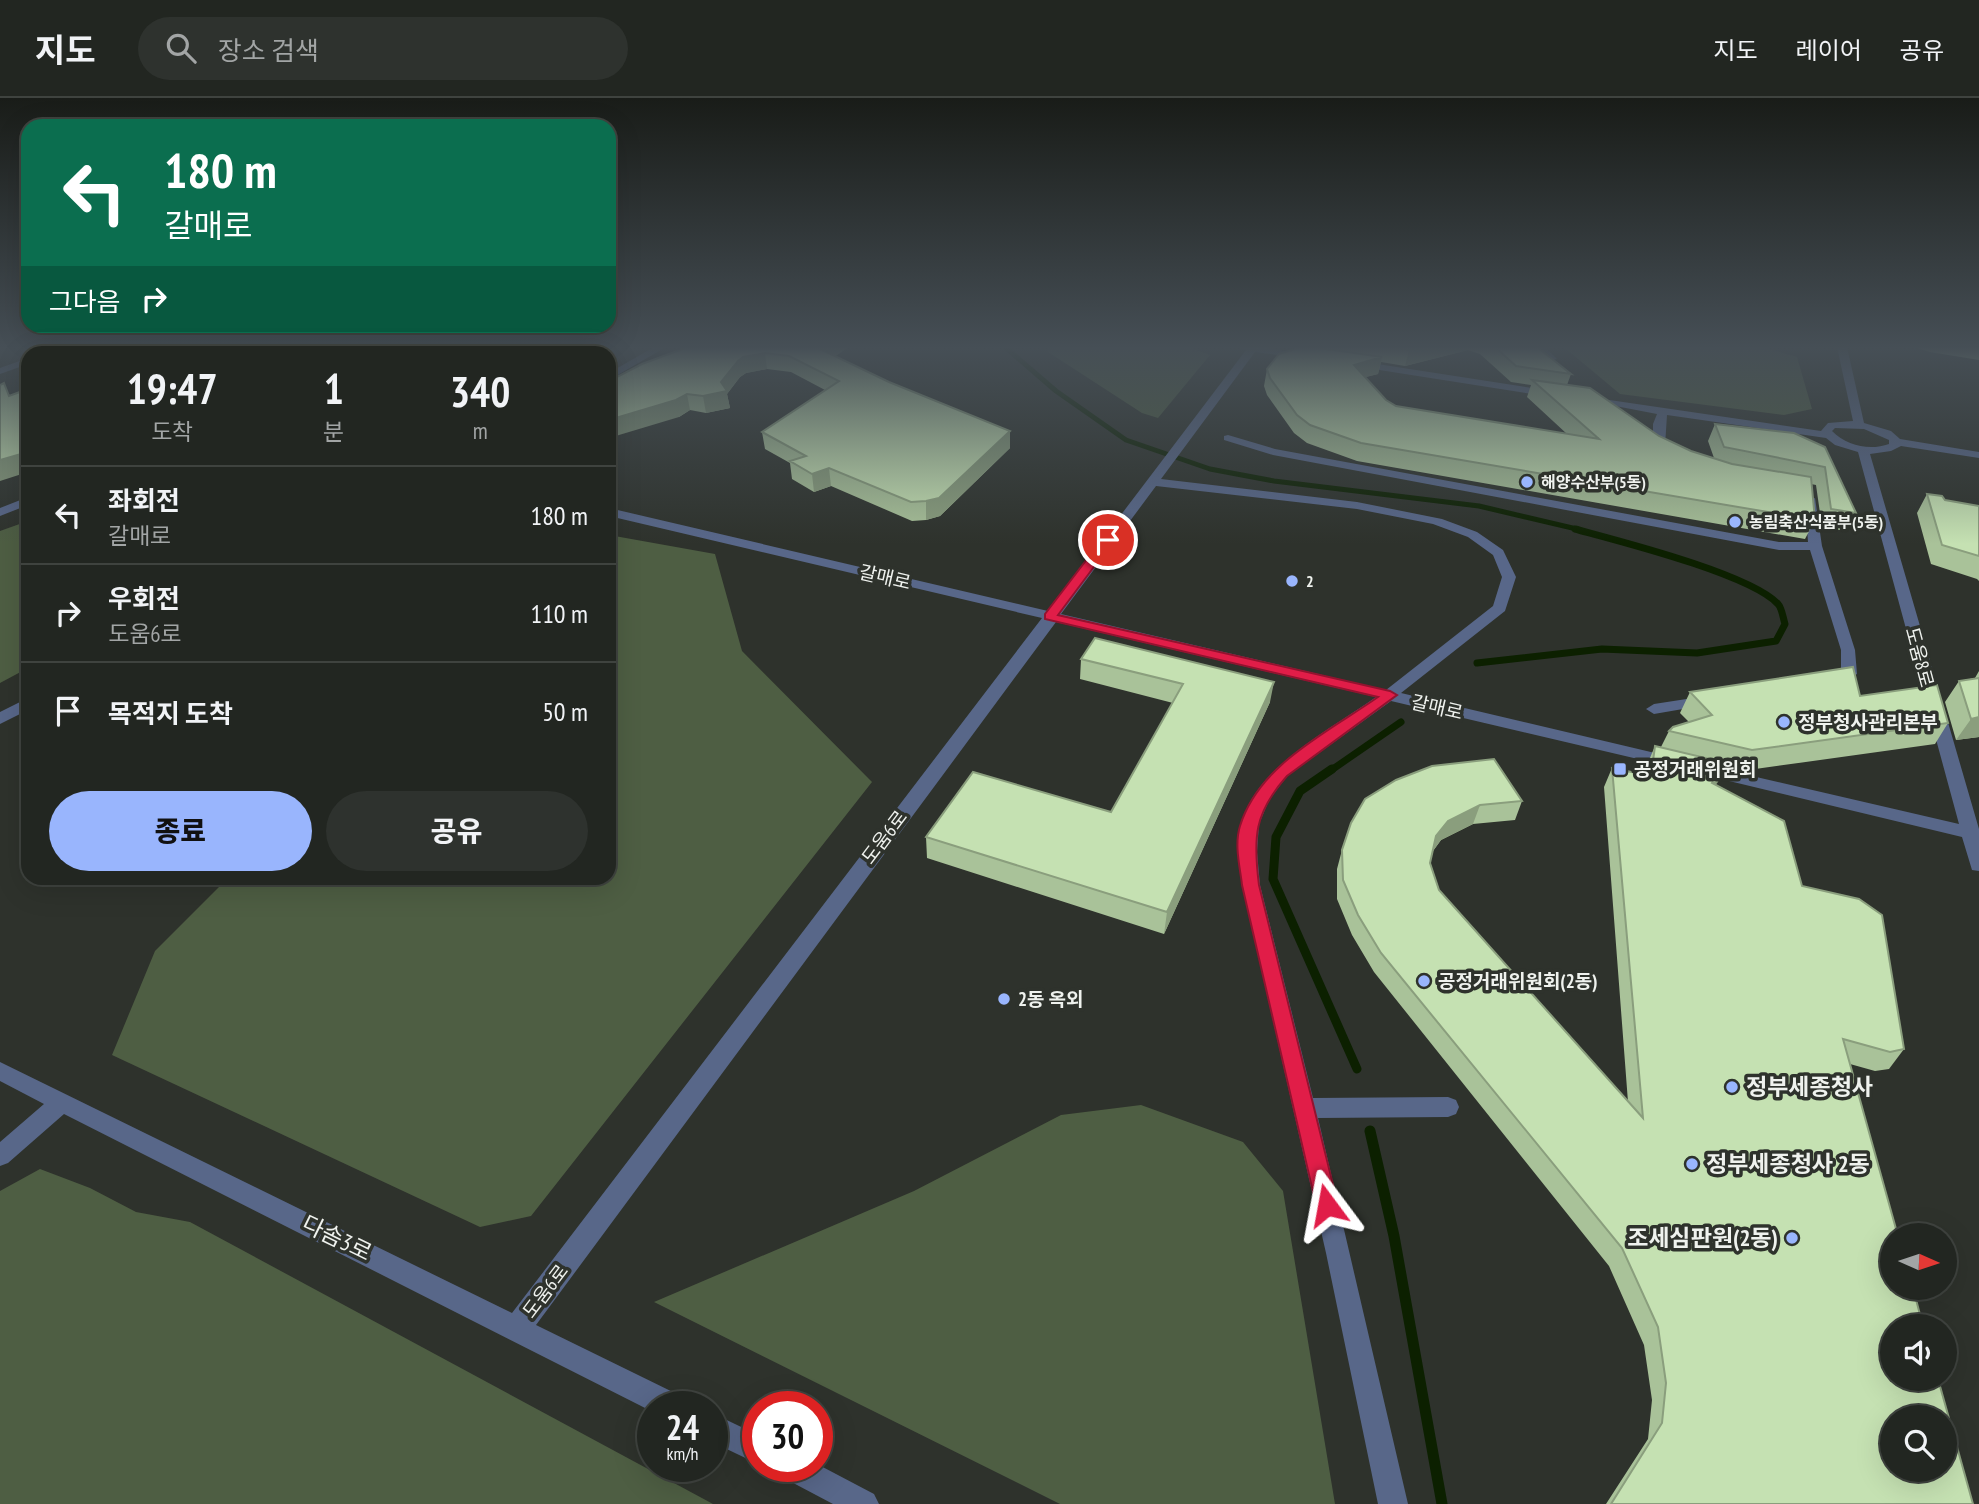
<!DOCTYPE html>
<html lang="ko">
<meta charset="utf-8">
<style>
:root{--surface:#222621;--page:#2e322e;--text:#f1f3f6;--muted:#a2a5a5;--line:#3f433f;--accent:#99b5fd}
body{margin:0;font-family:"PT Sans Narrow","Noto Sans KR",sans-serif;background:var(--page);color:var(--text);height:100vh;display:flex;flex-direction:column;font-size:26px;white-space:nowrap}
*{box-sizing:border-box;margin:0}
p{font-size:23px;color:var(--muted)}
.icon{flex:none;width:38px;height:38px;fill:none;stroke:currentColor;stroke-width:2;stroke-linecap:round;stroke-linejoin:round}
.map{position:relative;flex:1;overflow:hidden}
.panel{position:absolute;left:21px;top:248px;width:595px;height:539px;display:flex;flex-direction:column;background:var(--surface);border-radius:21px;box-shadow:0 7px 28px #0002,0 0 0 2px var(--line)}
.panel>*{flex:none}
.top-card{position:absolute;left:21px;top:21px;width:595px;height:214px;border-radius:21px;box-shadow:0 7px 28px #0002,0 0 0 2px var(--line);background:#0b6e4f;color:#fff;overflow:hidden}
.needle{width:46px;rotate:93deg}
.buttons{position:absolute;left:1880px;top:1125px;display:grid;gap:14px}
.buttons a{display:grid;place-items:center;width:77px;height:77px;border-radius:50%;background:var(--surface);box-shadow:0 7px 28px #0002,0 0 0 2px var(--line);font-size:35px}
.speed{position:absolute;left:637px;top:1293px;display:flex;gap:14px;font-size:35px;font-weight:700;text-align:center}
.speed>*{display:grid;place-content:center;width:91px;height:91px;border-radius:50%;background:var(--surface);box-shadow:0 7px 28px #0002,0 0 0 2px var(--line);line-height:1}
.speed small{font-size:18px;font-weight:400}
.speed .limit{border:10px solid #d22;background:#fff;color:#111}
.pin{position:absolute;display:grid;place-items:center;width:60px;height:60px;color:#fff;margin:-30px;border:4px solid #fff;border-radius:50%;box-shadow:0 2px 7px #0007}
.me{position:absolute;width:77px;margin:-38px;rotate:347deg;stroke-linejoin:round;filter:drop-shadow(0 0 5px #0008)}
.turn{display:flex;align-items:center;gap:24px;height:147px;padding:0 28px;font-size:32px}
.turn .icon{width:91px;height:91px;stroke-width:2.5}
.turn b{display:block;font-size:49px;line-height:60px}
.then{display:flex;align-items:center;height:66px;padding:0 28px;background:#0003;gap:14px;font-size:26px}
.eta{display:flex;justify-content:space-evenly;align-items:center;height:119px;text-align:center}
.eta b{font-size:42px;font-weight:800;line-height:49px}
.action{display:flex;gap:14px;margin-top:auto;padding:14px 28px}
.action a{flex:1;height:80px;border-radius:42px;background:var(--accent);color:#111;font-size:28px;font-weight:800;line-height:80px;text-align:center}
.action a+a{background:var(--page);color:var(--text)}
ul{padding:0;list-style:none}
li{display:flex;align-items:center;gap:21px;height:98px;padding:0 28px;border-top:2px solid var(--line)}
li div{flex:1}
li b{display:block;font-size:26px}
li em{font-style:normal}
header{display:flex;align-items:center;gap:42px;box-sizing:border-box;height:98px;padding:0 35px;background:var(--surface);border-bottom:2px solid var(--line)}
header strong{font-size:33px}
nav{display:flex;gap:38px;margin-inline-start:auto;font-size:24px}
.search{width:490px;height:63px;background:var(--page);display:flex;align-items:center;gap:18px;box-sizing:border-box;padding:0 24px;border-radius:38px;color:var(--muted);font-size:26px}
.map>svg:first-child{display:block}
</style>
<header>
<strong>지도</strong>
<div class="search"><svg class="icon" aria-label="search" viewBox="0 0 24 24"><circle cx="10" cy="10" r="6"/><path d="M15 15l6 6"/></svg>장소 검색</div>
<nav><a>지도</a><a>레이어</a><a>공유</a></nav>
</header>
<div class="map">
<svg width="1979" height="1406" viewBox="0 0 1979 1406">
<rect width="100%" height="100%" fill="#2e322c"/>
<!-- green -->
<path fill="#4e5e43" d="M1048,249H1188L1210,257L1158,320L1142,315L1048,254Z
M1568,249H1763L1797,259L1812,311L1784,317L1620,296L1565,250Z
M28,423V570L0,585V433Z
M609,437L715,456L742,553L872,684L531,1118L480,1129L112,957L155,853L227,781L609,780Z
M1141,1007L1243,1044L1283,1093L1335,1406H1060L654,1204L914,1093L1061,1017Z
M40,1071L90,1090L136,1114L190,1124L713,1406H0V1093Z"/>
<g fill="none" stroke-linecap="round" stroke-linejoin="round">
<!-- stream-far3 -->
<path stroke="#0c2000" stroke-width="5" d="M1005,249L1056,293L1126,342L1210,371L1274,383L1479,408L1581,432"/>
<!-- stream-far2 -->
<path stroke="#0c2000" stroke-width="7" d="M1477,565L1602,551L1697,555L1776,543L1785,526C1783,520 1782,510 1778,506C1750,476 1619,443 1575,431
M1330,673L1401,624"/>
<!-- stream-far1 -->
<path stroke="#0c2000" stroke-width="9" d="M1332,671L1300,693L1276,739L1273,781L1357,971"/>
<!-- stream -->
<path stroke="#0c2000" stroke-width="11" d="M1370,1033L1394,1138L1442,1406"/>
<!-- minor -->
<path fill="#586789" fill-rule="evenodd" d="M60,249H73L60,256H45Z
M353,249H369L350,256H332Z
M654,249H666L609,282V275Z
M1238,249H1263L1311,258L1306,261L1255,254L1161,381L1357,404L1442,421L1477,434L1503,452L1516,479L1505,513L1401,595L1672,659L1680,664L1672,669L1391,603L1287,678L1269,702L1259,726L1257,754L1260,787L1313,1000L1448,999L1456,1002L1459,1009L1456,1016L1448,1019L1318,1020L1408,1406H1378L1326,1155L1242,787C1239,767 1237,747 1241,727C1255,669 1330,632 1376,599L1056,524L536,1227L683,1299L687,1309H653V1314L64,1016L8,1065L0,1068V1044L44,1006L0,983V964L512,1215L1042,520L609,418V410L1048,513L1246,252ZM1156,388L1357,411L1433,426L1468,439L1493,457L1502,479L1493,508L1386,592L1061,516Z
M1534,249H1545L1557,261L1548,263Z
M1837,249H1847L1864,325L1891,333L1900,341L1979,354V360L1901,348L1891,353L1870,356L1979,731V773L1972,772L1962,739L1700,676L1692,671L1700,666L1959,726L1858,354L1835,347L1826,340L1667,317L1665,348L1675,355L1669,358L1653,349V326L1657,316L1584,302L1589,299L1821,333L1828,325L1853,323ZM1835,330L1864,331L1889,342V346C1870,353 1847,348 1832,333Z
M28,260V266L0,276V270Z
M1358,263L1551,293L1556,296L1551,299L1354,268V264Z
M1228,337L1275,351L1779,444H1808L1805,403L1815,400L1822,448L1855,552L1857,576L1834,590L1826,585L1841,574V552L1810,452H1779L1273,357L1224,342V338Z
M28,399V407L0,418V410Z
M1706,598L1714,603L1712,606L1654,616L1646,611L1654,606Z
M28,600V612L0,626V614Z
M712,1315L758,1337V1366L712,1344Z
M817,1366L874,1396L879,1406H833L780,1378L776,1368Z"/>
</g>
<!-- wall -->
<path fill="#a9c299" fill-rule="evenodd" d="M688,249H849L835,258L1010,350L940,418L926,422L912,423L831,388L814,394L792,381L790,365L765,351L762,334L825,292L791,274L767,271L746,275L740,279L727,296L730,310L706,315L690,312L679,319Z
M1329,249H1537L1571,276L1567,287L1659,338L1691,353L1714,360L1708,343L1715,326L1825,349L1856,415L1846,433L1822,429L1816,387L1811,386L1815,422L1805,441L1357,363L1307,345L1294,335L1267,297L1264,288L1267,271L1328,251ZM1468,252L1480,256L1511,284L1531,287L1527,299L1567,336L1396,308L1386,302L1365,279L1378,276L1381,264L1405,268Z
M1915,249H1979V262L1930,254Z
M1927,396L1945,402L1979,408V483L1977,481L1931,466L1917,415Z
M1081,561L1270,604L1164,836L927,760L926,739L1111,714L1173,605L1080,581Z
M1979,573V639L1956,642L1945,604L1959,583L1975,580Z
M1690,594L1860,598L1948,625L1935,646L1741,673L1725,669L1715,687L1802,788L1904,951L1889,971L1875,973L1850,966L1973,1406H1606L1648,1341L1652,1302L1644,1247L1609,1168L1374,874L1352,837L1337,801V771L1342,752L1365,701L1522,703L1515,722L1473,726L1441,742L1433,753L1430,765L1439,792L1628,1004L1604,689L1612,670L1645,677L1647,667L1655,648L1661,649L1669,633L1689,624L1680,615Z"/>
<!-- shaded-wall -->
<path fill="#8a9e7d" d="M243,249H260L256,256H238Z
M824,249H849L822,267L820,251Z
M1422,249H1469L1468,252L1405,268L1409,252Z
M765,255L767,271L746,275L740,279L727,296L730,310L706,315L703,298L721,284L738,263L743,259Z
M1382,259L1378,276L1351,283L1354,267Z
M687,296L690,312L679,319L609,340V322Z
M1010,333V350L940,418L926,422V403Z
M28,354V374L0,383V362Z
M829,370L831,388L814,394L812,376Z
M1274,584L1270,604L1164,836L1167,814Z
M1979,619V639L1956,642L1971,621Z
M1727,665L1718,684L1702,704L1712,685Z
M1480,707L1473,726L1441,742L1430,757L1436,738L1448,723Z"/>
<!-- building -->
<path fill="#c5e1b2" stroke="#8a9e7d" stroke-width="2" fill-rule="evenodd" d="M92,249H243L238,256H98Z
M688,249H824L820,251L889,284L1010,333L939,400L926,403L911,404L829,370L812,376L790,363L806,358L762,334L839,283L789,258L765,255L743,259L738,263L721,284L727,293L703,298L687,296L676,302L609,322V283L642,266Z
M1301,249H1313L1382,259L1354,267L1386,302L1396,308L1599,341L1532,282L1590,290L1659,338L1691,353L1732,366L1811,379L1815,422L1361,345L1310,327L1297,317L1270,280L1267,271L1279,256Z
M1388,249H1422L1409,252Z
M1495,249H1537L1571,276L1516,268Z
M4,285L9,298L28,291V354L0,362V287Z
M1715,326L1794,335L1825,349L1856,415L1831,411L1825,369L1724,349Z
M1927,396L1942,398L1945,402L1979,408V458L1942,447Z
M1095,540L1274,584L1167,814L926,739L973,674L1111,714L1183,586L1081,561Z
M1853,569L1860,598L1937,587L1948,625L1752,652L1669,633L1673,629L1712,617L1690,594Z
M1979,580V619L1971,621L1959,583Z
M1655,648L1727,665L1712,685L1784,723L1802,788L1859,801L1882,817L1904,951L1890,954L1843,941L1898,1138H1892V1190H1913L1923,1228H1892V1281H1938L1973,1406H1611L1662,1325L1666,1285L1658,1229L1622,1150L1381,855L1358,817L1343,782L1342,752L1351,725L1365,701L1396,682L1432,668L1494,661L1522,703L1480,707L1448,723L1436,738L1430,765L1439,792L1643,1020L1612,670L1651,678ZM1892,1320H1944V1372H1892Z"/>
<!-- sky -->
<linearGradient id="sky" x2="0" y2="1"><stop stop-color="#191c18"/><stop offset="0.56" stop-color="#464f56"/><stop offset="1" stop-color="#464f56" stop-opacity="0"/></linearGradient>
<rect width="1979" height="446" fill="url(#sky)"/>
<!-- route -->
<path fill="#e11d48" stroke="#92132f" stroke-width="2" d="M1108,438L1114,442L1058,517L1390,593L1397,597L1287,678C1254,715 1253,740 1259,787L1338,1107L1335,1114L1327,1117L1319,1114L1316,1107L1242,787C1240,769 1234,747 1240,728C1259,666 1328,634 1378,599L1045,521V516L1104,439Z"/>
<!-- markers -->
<g fill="#99b5fd" stroke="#2e322c" stroke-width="2.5">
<circle cx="1527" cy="384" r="7"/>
<circle cx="1735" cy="424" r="7"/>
<circle cx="1292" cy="483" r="7"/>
<circle cx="1784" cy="624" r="7"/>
<rect x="1613" y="664" width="14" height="14" rx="3.5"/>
<circle cx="1424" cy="883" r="7"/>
<circle cx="1004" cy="901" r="7"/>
<circle cx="1732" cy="989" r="7"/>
<circle cx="1692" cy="1066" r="7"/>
<circle cx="1792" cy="1140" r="7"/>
</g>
<g text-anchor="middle" stroke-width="7" stroke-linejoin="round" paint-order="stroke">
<!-- far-poi labels -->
<g font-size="16" font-weight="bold" fill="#eff2ee" stroke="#2e322c" text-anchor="start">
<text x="1541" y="390">해양수산부(5동)</text>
<text x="1749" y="430">농림축산식품부(5동)</text>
<text x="1306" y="489">2</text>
</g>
<!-- street labels -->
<g font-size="19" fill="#eff2ee" stroke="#2e322c">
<text transform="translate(885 479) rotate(13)" y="7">갈매로</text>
<text transform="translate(1920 559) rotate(75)" y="7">도움8로</text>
<text transform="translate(1437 609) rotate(13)" y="7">갈매로</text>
<text transform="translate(884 739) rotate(-53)" y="7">도움6로</text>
<text transform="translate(545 1193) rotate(-53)" y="7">도움6로</text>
</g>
<!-- poi labels -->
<g font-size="19" font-weight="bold" fill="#eff2ee" stroke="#2e322c" text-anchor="start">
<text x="1798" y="631">정부청사관리본부</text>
<text x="1634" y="678">공정거래위원회</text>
<text x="1438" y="890">공정거래위원회(2동)</text>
<text x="1018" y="908">2동 옥외</text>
</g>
<!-- near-poi labels -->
<g font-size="23" font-weight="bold" fill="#eff2ee" stroke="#2e322c" text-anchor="start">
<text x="1746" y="997">정부세종청사</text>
<text x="1706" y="1074">정부세종청사 2동</text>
<text x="1778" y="1148" text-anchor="end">조세심판원(2동)</text>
</g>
<!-- near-street labels -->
<g font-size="23" fill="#eff2ee" stroke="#2e322c">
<text transform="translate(337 1140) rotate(26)" y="8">다솜3로</text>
</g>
</g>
</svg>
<div class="buttons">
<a><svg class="needle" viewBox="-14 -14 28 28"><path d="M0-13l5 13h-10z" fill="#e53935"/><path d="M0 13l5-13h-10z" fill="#a2a5a5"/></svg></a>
<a><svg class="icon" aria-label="sound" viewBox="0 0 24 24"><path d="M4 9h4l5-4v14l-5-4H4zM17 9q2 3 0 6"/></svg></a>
<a><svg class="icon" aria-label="search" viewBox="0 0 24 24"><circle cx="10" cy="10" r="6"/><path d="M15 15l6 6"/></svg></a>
</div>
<div class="speed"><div>24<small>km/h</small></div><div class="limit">30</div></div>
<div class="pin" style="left:1108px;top:442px;background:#d93025"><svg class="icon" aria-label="arrive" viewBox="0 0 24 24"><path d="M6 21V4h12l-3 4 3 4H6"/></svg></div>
<svg class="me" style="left:1327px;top:1107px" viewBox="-20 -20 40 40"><path d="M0-17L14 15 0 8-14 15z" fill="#e11d48" stroke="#fff" stroke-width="4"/></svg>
<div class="top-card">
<div class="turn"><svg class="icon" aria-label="left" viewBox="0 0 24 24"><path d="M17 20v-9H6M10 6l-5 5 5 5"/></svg><div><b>180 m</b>갈매로</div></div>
<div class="then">그다음<svg class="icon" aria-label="right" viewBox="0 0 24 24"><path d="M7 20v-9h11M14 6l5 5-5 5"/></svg></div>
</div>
<section class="panel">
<div class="eta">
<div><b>19:47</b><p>도착</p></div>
<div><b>1</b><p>분</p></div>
<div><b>340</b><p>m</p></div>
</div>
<ul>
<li><svg class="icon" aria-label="left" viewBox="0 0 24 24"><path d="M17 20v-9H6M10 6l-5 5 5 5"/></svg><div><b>좌회전</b><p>갈매로</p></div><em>180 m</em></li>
<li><svg class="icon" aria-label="right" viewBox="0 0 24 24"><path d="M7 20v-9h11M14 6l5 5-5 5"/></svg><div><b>우회전</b><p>도움6로</p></div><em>110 m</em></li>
<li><svg class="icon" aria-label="arrive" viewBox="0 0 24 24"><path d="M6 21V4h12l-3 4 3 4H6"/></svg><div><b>목적지 도착</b></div><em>50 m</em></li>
</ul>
<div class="action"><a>종료</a><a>공유</a></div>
</section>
</div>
